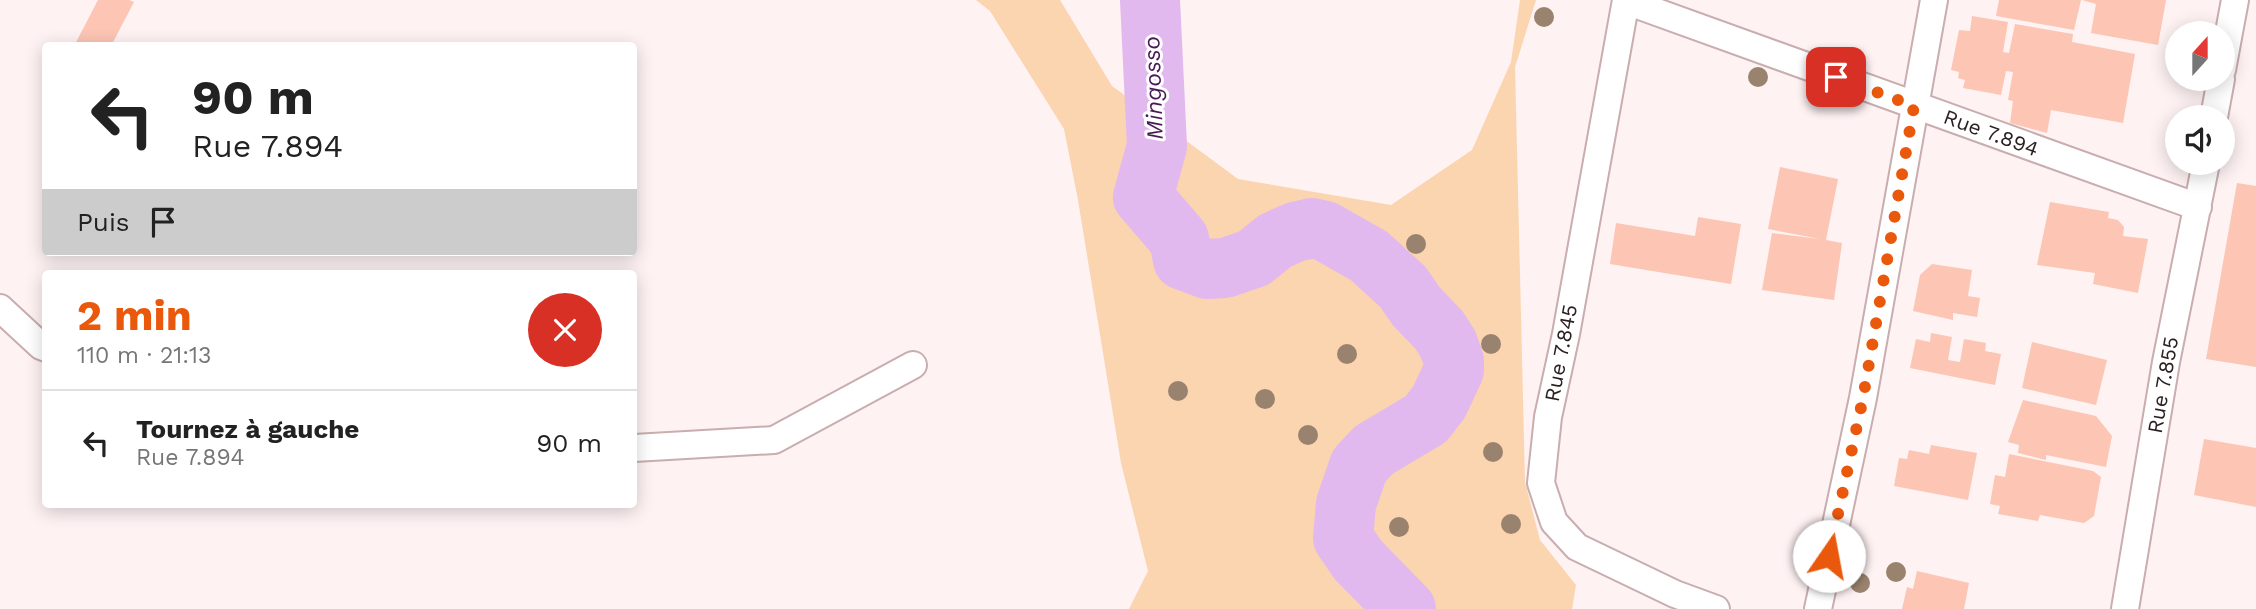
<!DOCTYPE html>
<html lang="fr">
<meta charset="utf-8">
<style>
:root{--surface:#fff;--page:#f6f6f6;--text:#222;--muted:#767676;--line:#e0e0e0;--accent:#ea580c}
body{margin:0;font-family:"Work Sans",sans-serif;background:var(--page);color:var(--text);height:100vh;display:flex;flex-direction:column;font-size:26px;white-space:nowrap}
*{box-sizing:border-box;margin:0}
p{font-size:23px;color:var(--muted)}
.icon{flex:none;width:38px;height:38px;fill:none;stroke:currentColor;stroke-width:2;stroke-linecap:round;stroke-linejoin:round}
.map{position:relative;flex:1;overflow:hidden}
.side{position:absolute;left:42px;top:270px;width:595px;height:238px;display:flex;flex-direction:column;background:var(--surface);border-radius:7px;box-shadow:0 4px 18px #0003}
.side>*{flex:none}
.guide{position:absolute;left:42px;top:42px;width:595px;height:214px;border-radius:7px;box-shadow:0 4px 18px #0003;background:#fff;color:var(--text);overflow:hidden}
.needle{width:46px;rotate:21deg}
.fabs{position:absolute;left:2165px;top:21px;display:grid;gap:14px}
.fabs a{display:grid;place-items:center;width:70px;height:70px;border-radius:50%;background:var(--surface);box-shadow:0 4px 18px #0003;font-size:35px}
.pin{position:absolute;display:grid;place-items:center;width:60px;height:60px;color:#fff;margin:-30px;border-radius:14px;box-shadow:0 4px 10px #0006}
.me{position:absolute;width:77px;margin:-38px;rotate:12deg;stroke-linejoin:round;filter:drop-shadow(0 0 5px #0008)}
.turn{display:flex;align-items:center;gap:24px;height:147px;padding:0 35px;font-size:32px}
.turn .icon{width:91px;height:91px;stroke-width:2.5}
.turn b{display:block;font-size:49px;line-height:60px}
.then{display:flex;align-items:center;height:66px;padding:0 35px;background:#0003;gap:14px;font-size:26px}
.round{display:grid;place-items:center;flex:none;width:74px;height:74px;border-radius:37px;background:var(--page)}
.headline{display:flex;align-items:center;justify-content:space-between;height:119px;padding:0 35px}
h1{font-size:42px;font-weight:700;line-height:52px;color:var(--accent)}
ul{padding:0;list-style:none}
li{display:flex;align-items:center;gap:21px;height:105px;padding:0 35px;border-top:2px solid var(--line)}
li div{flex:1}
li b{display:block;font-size:26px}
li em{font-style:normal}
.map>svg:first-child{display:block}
</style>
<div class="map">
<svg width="2256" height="609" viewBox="0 0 2256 609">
<rect width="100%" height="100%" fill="#fef2f3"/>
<!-- green -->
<path fill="#fbd4b0" d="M976,0H1060L1112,86L1238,179L1391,205L1472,150L1511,62L1520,0H1536L1515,67L1525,482L1540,540L1576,585L1572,609H1129L1148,571L1121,463L1078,200L1064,129L990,11Z"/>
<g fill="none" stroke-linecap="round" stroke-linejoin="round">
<!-- river -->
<path stroke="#e2b9ee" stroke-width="60" d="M1150,0L1157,146L1143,197L1179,239L1183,260L1207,269L1225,268L1254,258L1275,241L1295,232L1312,228L1325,231L1369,256L1403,287L1416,306L1439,330L1448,344L1454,361V370L1439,402L1426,419L1374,450L1359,466L1346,504L1343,538L1358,560L1406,609"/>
</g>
<!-- building -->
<path fill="#fcc5b4" d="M98,0H129L134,2L111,46H74Z
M1999,0H2081L2074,30L1996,16Z
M2082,0H2166L2158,45L2091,33L2096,4Z
M1972,16L2008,22L2003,52L2009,53L2015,24L2073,34L2072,42L2135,54L2123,123L2051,110L2047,133L2010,123L2013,101L2008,100L2013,72L2006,71L2001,95L1963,88L1965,80L1958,78L1959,72L1951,70L1959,30L1970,31Z
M1780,167L1838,179L1826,240L1842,243L1834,300L1762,290L1772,233L1820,239L1768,229Z
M2237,183L2256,186V367L2206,359Z
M2050,202L2109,212L2108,218L2118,220L2124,227L2123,236L2148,239L2138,293L2093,284L2095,273L2037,265Z
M1698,217L1741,224L1731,284L1610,264L1616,223L1695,236Z
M1932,264L1972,270L1968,296L1980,298L1977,317L1953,313V320L1913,311L1920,275Z
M1931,333L1952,337L1948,360L1960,362L1964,339L1986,343L1985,351L2001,354L1995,385L1910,368L1916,339L1930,342Z
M2032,342L2107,360L2096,405L2022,388Z
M2023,400L2096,416L2112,436L2106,467L2046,455V460L2018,453L2019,445L2008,442Z
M2204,439L2256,448V507L2194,495Z
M1931,445L1977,453L1968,500L1894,486L1899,458L1907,459L1909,450L1929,454Z
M2009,454L2093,471L2101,477L2094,516L2084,523L2040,515L2038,521L1998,514L2000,506L1990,504L1995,475L2005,477Z
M1917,571L1969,583L1964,609H1902L1907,587L1913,589Z"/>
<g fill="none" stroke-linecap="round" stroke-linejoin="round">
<defs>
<path id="minor" d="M1626,0L1566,334L1548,417L1541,483L1554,522L1577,547L1675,594L1716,609
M1626,1L2198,207
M2222,70L2235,0
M2214,117L2221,79
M0,308L41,346L46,348
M634,448L774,440L913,365
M1818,609L1863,398L1934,0
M2125,609L2166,362L2206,163"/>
</defs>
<!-- minor casing -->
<use href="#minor" stroke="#c9adaf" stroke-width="30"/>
<!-- minor -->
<use href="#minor" stroke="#fff" stroke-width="26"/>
</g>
<!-- trees -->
<g fill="#9a836e">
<circle cx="1544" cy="17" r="10"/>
<circle cx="1758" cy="77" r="10"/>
<circle cx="1416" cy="244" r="10"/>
<circle cx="1491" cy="344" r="10"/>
<circle cx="1347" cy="354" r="10"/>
<circle cx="1178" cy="391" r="10"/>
<circle cx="1265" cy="399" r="10"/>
<circle cx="1308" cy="435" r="10"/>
<circle cx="1493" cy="452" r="10"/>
<circle cx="1511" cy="524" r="10"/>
<circle cx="1399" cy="527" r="10"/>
<circle cx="1896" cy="572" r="10"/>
<circle cx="1860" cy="583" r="10"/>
</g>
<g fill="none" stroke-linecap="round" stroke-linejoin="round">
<!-- route -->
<path stroke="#ea580c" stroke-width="12" stroke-dasharray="0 21.6" d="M1829,556L1863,398L1914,106L1836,77"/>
</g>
<g text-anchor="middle" stroke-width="6" stroke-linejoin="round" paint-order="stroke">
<!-- street labels -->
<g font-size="21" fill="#2a1f20" stroke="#fff">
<text transform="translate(1991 133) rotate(20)" y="7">Rue 7.894</text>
<text transform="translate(1561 353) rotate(-79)" y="7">Rue 7.845</text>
<text transform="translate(2163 385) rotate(-80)" y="7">Rue 7.855</text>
</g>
<!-- water labels -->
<g font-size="23" font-style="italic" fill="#491857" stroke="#fff">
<text transform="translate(1153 88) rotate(-92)" y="8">Mingosso</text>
</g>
</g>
</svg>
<div class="fabs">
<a><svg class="needle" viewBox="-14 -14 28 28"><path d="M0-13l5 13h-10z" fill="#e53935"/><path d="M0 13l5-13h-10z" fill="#767676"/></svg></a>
<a><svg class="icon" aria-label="sound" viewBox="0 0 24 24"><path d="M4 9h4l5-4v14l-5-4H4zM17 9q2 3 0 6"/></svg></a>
</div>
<div class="pin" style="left:1836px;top:77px;background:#d93025"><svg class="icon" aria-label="arrive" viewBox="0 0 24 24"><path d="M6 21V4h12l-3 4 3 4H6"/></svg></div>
<svg class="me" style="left:1829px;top:556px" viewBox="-20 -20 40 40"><circle r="19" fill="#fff"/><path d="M0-13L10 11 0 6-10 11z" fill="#ea580c"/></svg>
<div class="guide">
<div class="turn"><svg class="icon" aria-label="left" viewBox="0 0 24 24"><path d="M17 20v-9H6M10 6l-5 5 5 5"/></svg><div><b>90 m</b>Rue 7.894</div></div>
<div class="then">Puis<svg class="icon" aria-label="arrive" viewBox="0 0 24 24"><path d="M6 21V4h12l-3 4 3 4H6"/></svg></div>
</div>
<section class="side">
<div class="headline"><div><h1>2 min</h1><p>110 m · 21:13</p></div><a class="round" style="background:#d93025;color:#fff"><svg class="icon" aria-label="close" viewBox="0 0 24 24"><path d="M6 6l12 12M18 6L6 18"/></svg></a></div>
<ul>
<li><svg class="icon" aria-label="left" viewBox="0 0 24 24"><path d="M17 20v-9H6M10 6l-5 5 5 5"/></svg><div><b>Tournez à gauche</b><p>Rue 7.894</p></div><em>90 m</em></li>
</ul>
</section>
</div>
